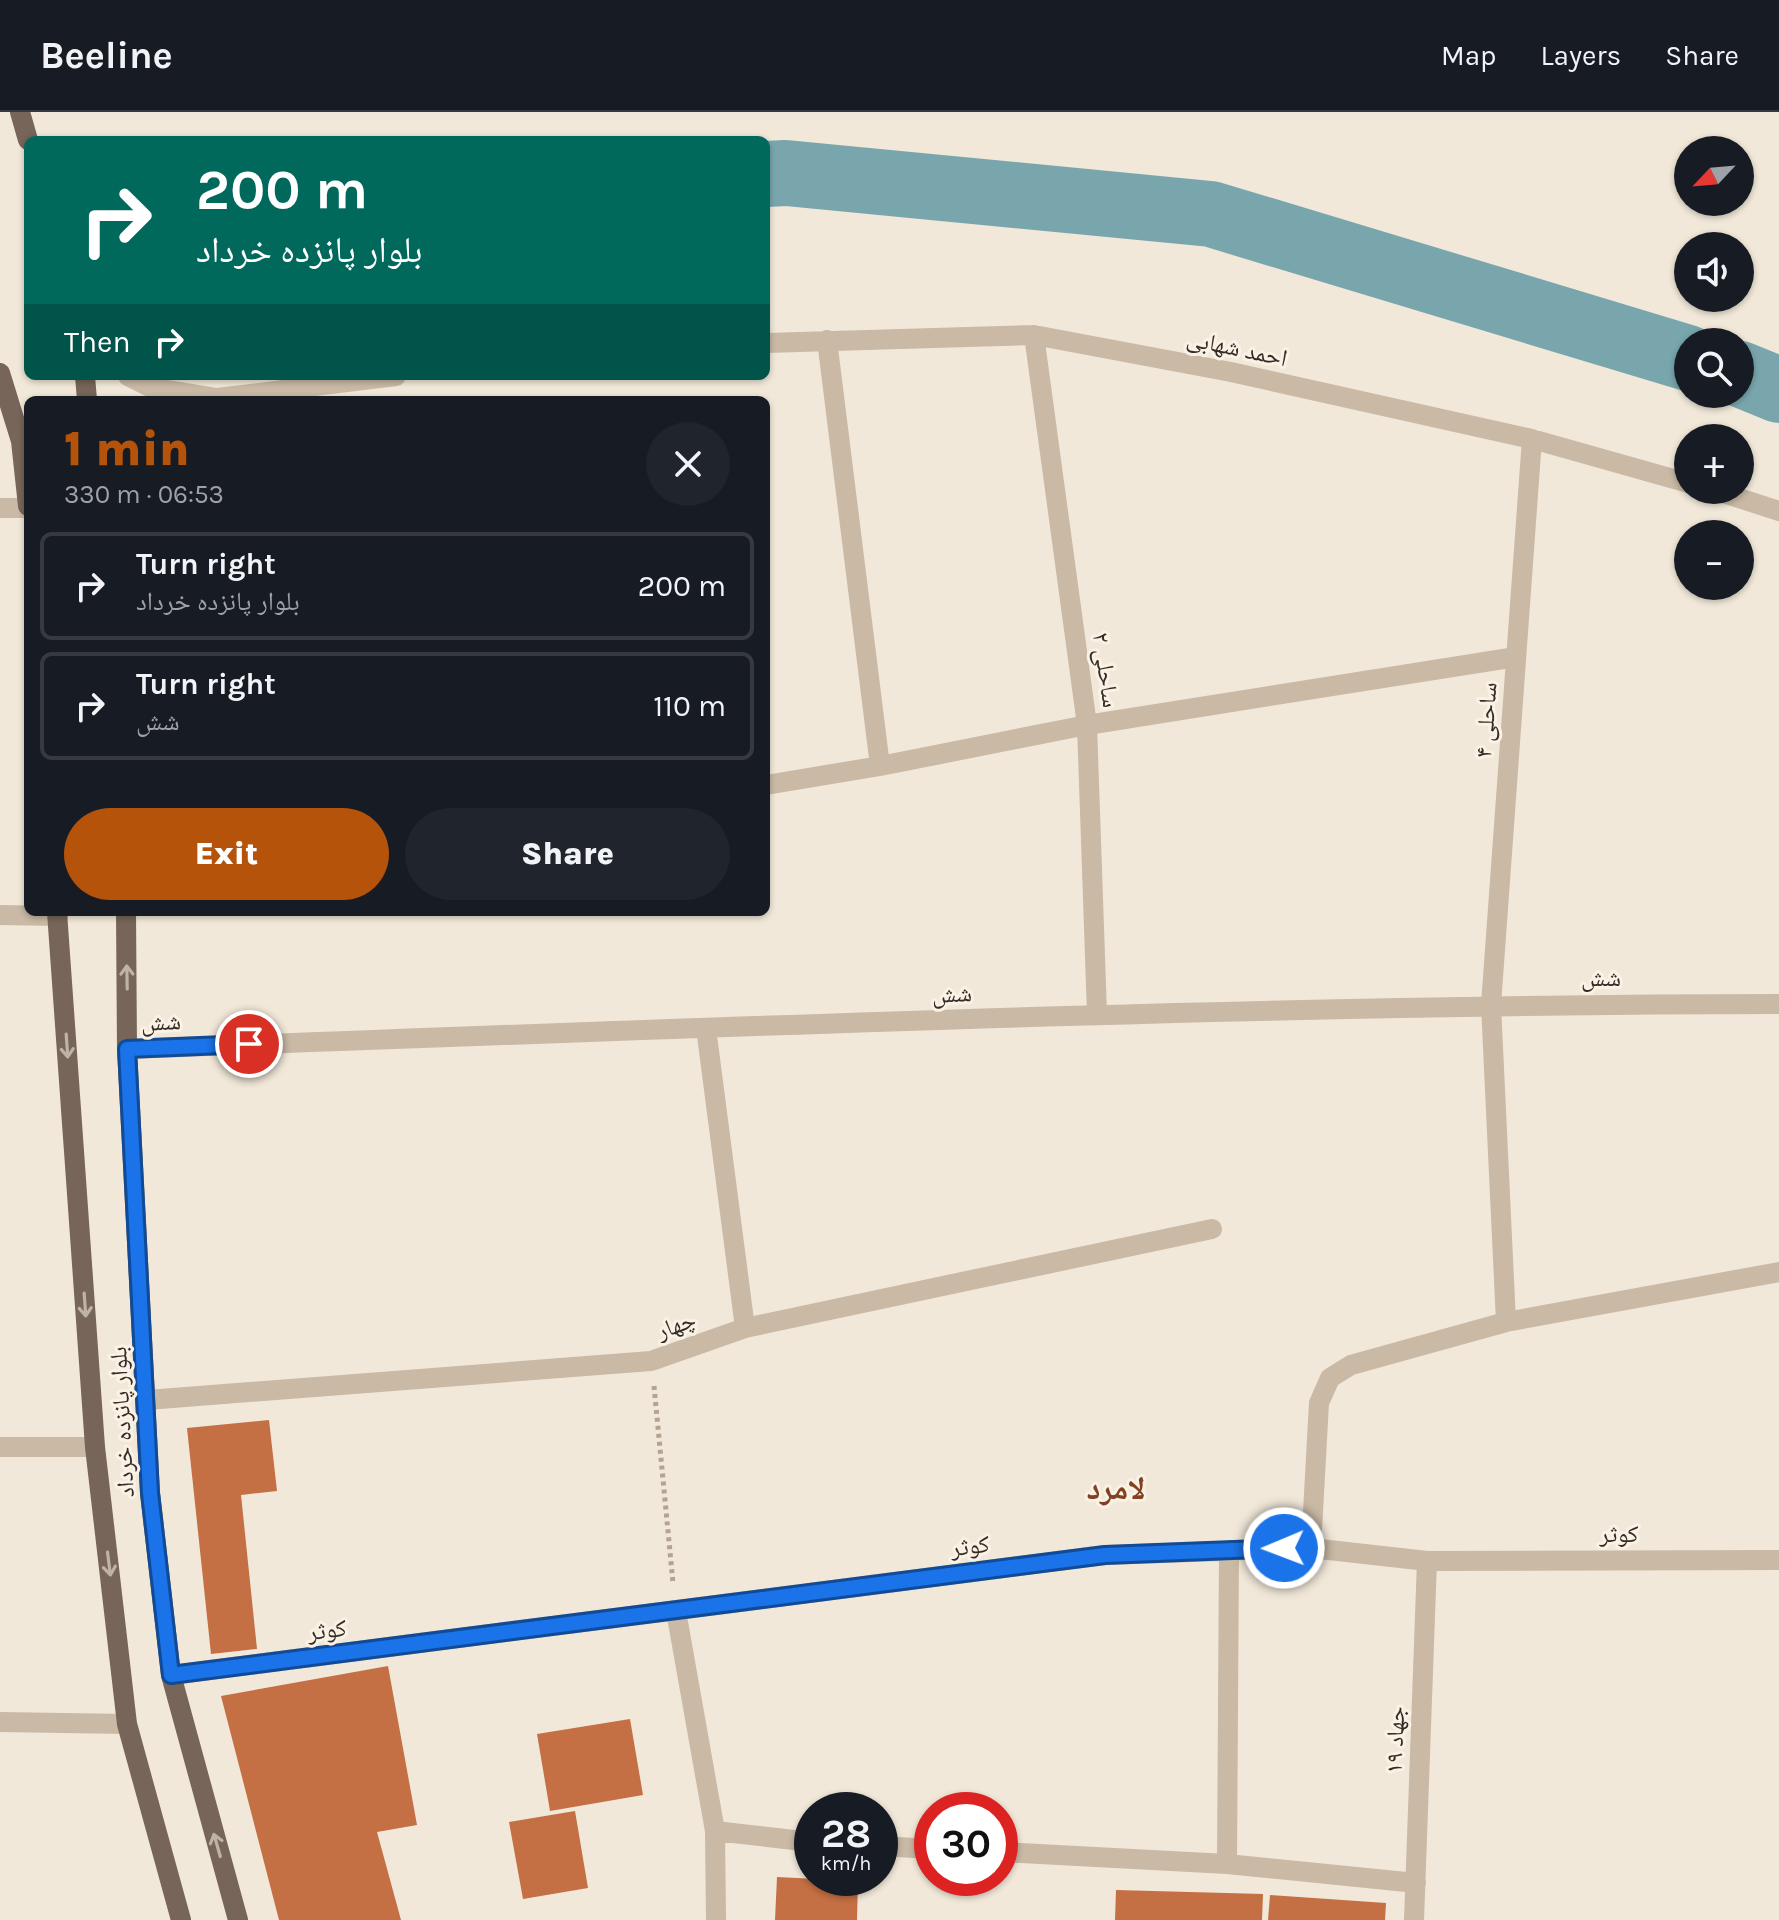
<!DOCTYPE html>
<meta charset="utf-8">
<style>
:root{--surface:#171b24;--page:#20242c;--text:#f1f3f6;--muted:#9ea1a6;--line:#363941;--accent:#b45309}
body{margin:0;font-family:Karla,"Noto Naskh Arabic",sans-serif;background:var(--page);color:var(--text);height:100vh;display:flex;flex-direction:column;font-size:30px;white-space:nowrap}
*{box-sizing:border-box;margin:0}
p{font-size:26px;color:var(--muted)}
.icon{flex:none;width:44px;height:44px;fill:none;stroke:currentColor;stroke-width:2;stroke-linecap:round;stroke-linejoin:round}
.map{position:relative;flex:1;overflow:hidden}
.panel{position:absolute;left:24px;top:284px;width:746px;height:520px;display:flex;flex-direction:column;background:var(--surface);border-radius:12px;box-shadow:0 2px 6px #0004}
.panel>*{flex:none}
.banner{position:absolute;left:24px;top:24px;width:746px;height:244px;border-radius:12px;box-shadow:0 2px 6px #0004;background:#00695c;color:#fff;overflow:hidden}
.needle{width:52px;rotate:244deg}
.buttons{position:absolute;left:1674px;top:24px;display:grid;gap:16px}
.buttons a{display:grid;place-items:center;width:80px;height:80px;border-radius:50%;background:var(--surface);box-shadow:0 2px 6px #0004;font-size:40px}
.speed{position:absolute;left:794px;top:1680px;display:flex;gap:16px;font-size:40px;font-weight:700;text-align:center}
.speed>*{display:grid;place-content:center;width:104px;height:104px;border-radius:50%;background:var(--surface);box-shadow:0 2px 6px #0004;line-height:1}
.speed small{font-size:20px;font-weight:400}
.speed .limit{border:12px solid #d22;background:#fff;color:#111}
.pin{position:absolute;display:grid;place-items:center;width:68px;height:68px;color:#fff;margin:-34px;border:4px solid #fff;border-radius:50%;box-shadow:0 2px 8px #0007}
.me{position:absolute;width:88px;margin:-44px;rotate:269deg;stroke-linejoin:round;filter:drop-shadow(0 0 6px #0008)}
.turn{display:flex;align-items:center;gap:28px;height:168px;padding:0 40px;font-size:36px}
.turn .icon{width:104px;height:104px;stroke-width:2.5}
.turn b{display:block;font-size:56px;line-height:68px}
.then{display:flex;align-items:center;height:76px;padding:0 40px;background:#0003;gap:16px;font-size:30px}
.round{display:grid;place-items:center;flex:none;width:84px;height:84px;border-radius:42px;background:var(--page)}
.headline{display:flex;align-items:center;justify-content:space-between;height:136px;padding:0 40px}
h1{font-size:48px;font-weight:800;line-height:60px;color:var(--accent)}
.button{display:flex;gap:16px;margin-top:auto;padding:16px 40px}
.button a{flex:1;height:92px;border-radius:48px;background:var(--accent);color:#fff;font-size:32px;font-weight:800;line-height:92px;text-align:center}
.button a+a{background:var(--page);color:var(--text)}
ul{padding:0;list-style:none}
li{display:flex;align-items:center;gap:24px;height:108px;margin:0 16px 12px;padding:0 24px;border:4px solid var(--line);border-radius:12px}
li div{flex:1}
li b{display:block;font-size:30px}
li em{font-style:normal}
header{display:flex;align-items:center;gap:48px;box-sizing:border-box;height:112px;padding:0 40px;background:var(--surface);border-bottom:2px solid var(--line)}
header strong{font-size:38px}
nav{display:flex;gap:44px;margin-inline-start:auto;font-size:28px}
.map>svg:first-child{display:block}
</style>
<header>
<strong>Beeline</strong>
<nav><a>Map</a><a>Layers</a><a>Share</a></nav>
</header>
<div class="map">
<svg width="1779" height="1808" viewBox="0 0 1779 1808">
<rect width="100%" height="100%" fill="#f1e8d9"/>
<g fill="none" stroke-linecap="round" stroke-linejoin="round">
<!-- river -->
<path stroke="#79a6ad" stroke-width="66" d="M766,62L786,61L1211,102L1688,246
M1740,262L1779,278"/>
</g>
<!-- building -->
<path fill="#c46f44" d="M269,1308L277,1379L241,1383L257,1537L211,1542L187,1316Z
M388,1554L417,1713L377,1720L401,1808H279L221,1584Z
M630,1607L643,1683L550,1699L537,1622Z
M575,1699L588,1776L523,1787L509,1710Z
M777,1765L858,1769L857,1808H775Z
M1116,1778L1263,1782L1262,1808H1115Z
M1270,1783L1386,1791L1385,1808H1268Z"/>
<g fill="none" stroke-linecap="round" stroke-linejoin="round">
<!-- path -->
<path stroke="#b4a390" stroke-width="5" stroke-dasharray="4 4" stroke-linecap="butt" d="M654,1274L673,1471"/>
<!-- minor -->
<path stroke="#c9b9a5" stroke-width="20" d="M1034,223L1087,613L1097,902
M827,228L880,654
M766,231L1034,223L1231,260L1532,327L1688,371
M128,264L150,275L217,286L396,264
M1714,378L1779,399
M0,396H28
M766,673L880,654L1087,613L1516,545
M0,803L58,804
M706,916L745,1216
M127,937C678,917 1228,893 1779,892
M1506,1210L1491,893L1532,327
M147,1288L651,1249L745,1216L1212,1117
M0,1335H95
M1311,1436L1319,1291L1330,1266L1351,1253L1506,1210L1779,1160
M676,1499L715,1719L716,1808
M171,1563L1105,1443L1311,1436L1427,1449L1779,1448
M0,1610L127,1612
M715,1719L812,1730
M880,1734L932,1737
M1000,1740L1227,1752L1416,1771
M1227,1752L1229,1438
M1414,1808L1427,1449"/>
<!-- major -->
<path stroke="#766558" stroke-width="20" d="M20,0L28,28
M0,261L21,329L28,394
M85,264L87,288
M57,800L95,1335L127,1612L181,1808
M126,800L127,937L150,1381L171,1563L238,1808"/>
</g>
<!-- one-way arrows -->
<defs><path id="oneway-shaft" d="M-6 0H5M1.5-3L5.5 0L1.5 3" fill="none" stroke-width="1.6" stroke-linecap="round" stroke-linejoin="round" transform="scale(2)"/></defs>
<g stroke="#beb3a6">
<use href="#oneway-shaft" transform="translate(127 865) rotate(-91)"/>
<use href="#oneway-shaft" transform="translate(67 934) rotate(86)"/>
<use href="#oneway-shaft" transform="translate(85 1193) rotate(86)"/>
<use href="#oneway-shaft" transform="translate(109 1452) rotate(83)"/>
<use href="#oneway-shaft" transform="translate(217 1733) rotate(-106)"/>
</g>
<g fill="none" stroke-linecap="round" stroke-linejoin="round">
<defs>
<path id="route" d="M249,932L127,937L150,1381L171,1563L1105,1443L1284,1436"/>
</defs>
<!-- route casing -->
<use href="#route" stroke="#114b97" stroke-width="20"/>
<!-- route -->
<use href="#route" stroke="#1a73e8" stroke-width="14"/>
</g>
<g text-anchor="middle" stroke-width="6" stroke-linejoin="round" paint-order="stroke">
<!-- street labels -->
<g font-size="24" fill="#352c27" stroke="#f9f2e5">
<text transform="translate(1237 236) rotate(12)" y="8">احمد شهابی</text>
<text transform="translate(1106 558) rotate(82)" y="8">ساحلی ۲</text>
<text transform="translate(1486 608) rotate(-86)" y="8">ساحلی ۴</text>
<text x="1601" y="874">شش</text>
<text transform="translate(952 882) rotate(-2)" y="8">شش</text>
<text transform="translate(161 910) rotate(-2)" y="8">شش</text>
<text transform="translate(676 1213) rotate(-20)" y="8">چهار</text>
<text transform="translate(122 1310) rotate(-93)" y="8">بلوار پانزده خرداد</text>
<text x="1619" y="1430">کوثر</text>
<text transform="translate(970 1434) rotate(-7)" y="8">کوثر</text>
<text transform="translate(327 1518) rotate(-7)" y="8">کوثر</text>
<text transform="translate(1395 1628) rotate(-88)" y="8">جهاد ۱۹</text>
</g>
<!-- district labels -->
<g font-size="32" font-weight="bold" fill="#824121" stroke="#f9f2e5">
<text x="1116" y="1387">لامرد</text>
</g>
</g>
</svg>
<div class="buttons">
<a><svg class="needle" viewBox="-14 -14 28 28"><path d="M0-13l5 13h-10z" fill="#e53935"/><path d="M0 13l5-13h-10z" fill="#9ea1a6"/></svg></a>
<a><svg class="icon" aria-label="sound" viewBox="0 0 24 24"><path d="M4 9h4l5-4v14l-5-4H4zM17 9q2 3 0 6"/></svg></a>
<a><svg class="icon" aria-label="search" viewBox="0 0 24 24"><circle cx="10" cy="10" r="6"/><path d="M15 15l6 6"/></svg></a>
<a>+</a>
<a>−</a>
</div>
<div class="speed"><div>28<small>km/h</small></div><div class="limit">30</div></div>
<div class="pin" style="left:249px;top:932px;background:#d93025"><svg class="icon" aria-label="arrive" viewBox="0 0 24 24"><path d="M6 21V4h12l-3 4 3 4H6"/></svg></div>
<svg class="me" style="left:1284px;top:1436px" viewBox="-20 -20 40 40"><circle r="17" fill="#1a73e8" stroke="#fff" stroke-width="3"/><path d="M0-11L8 9 0 5-8 9z" fill="#fff"/></svg>
<div class="banner">
<div class="turn"><svg class="icon" aria-label="right" viewBox="0 0 24 24"><path d="M7 20v-9h11M14 6l5 5-5 5"/></svg><div><b>200 m</b>بلوار پانزده خرداد</div></div>
<div class="then">Then<svg class="icon" aria-label="right" viewBox="0 0 24 24"><path d="M7 20v-9h11M14 6l5 5-5 5"/></svg></div>
</div>
<section class="panel">
<div class="headline"><div><h1>1 min</h1><p>330 m · 06:53</p></div><a class="round"><svg class="icon" aria-label="close" viewBox="0 0 24 24"><path d="M6 6l12 12M18 6L6 18"/></svg></a></div>
<ul>
<li><svg class="icon" aria-label="right" viewBox="0 0 24 24"><path d="M7 20v-9h11M14 6l5 5-5 5"/></svg><div><b>Turn right</b><p>بلوار پانزده خرداد</p></div><em>200 m</em></li>
<li><svg class="icon" aria-label="right" viewBox="0 0 24 24"><path d="M7 20v-9h11M14 6l5 5-5 5"/></svg><div><b>Turn right</b><p>شش</p></div><em>110 m</em></li>
</ul>
<div class="button"><a>Exit</a><a>Share</a></div>
</section>
</div>
